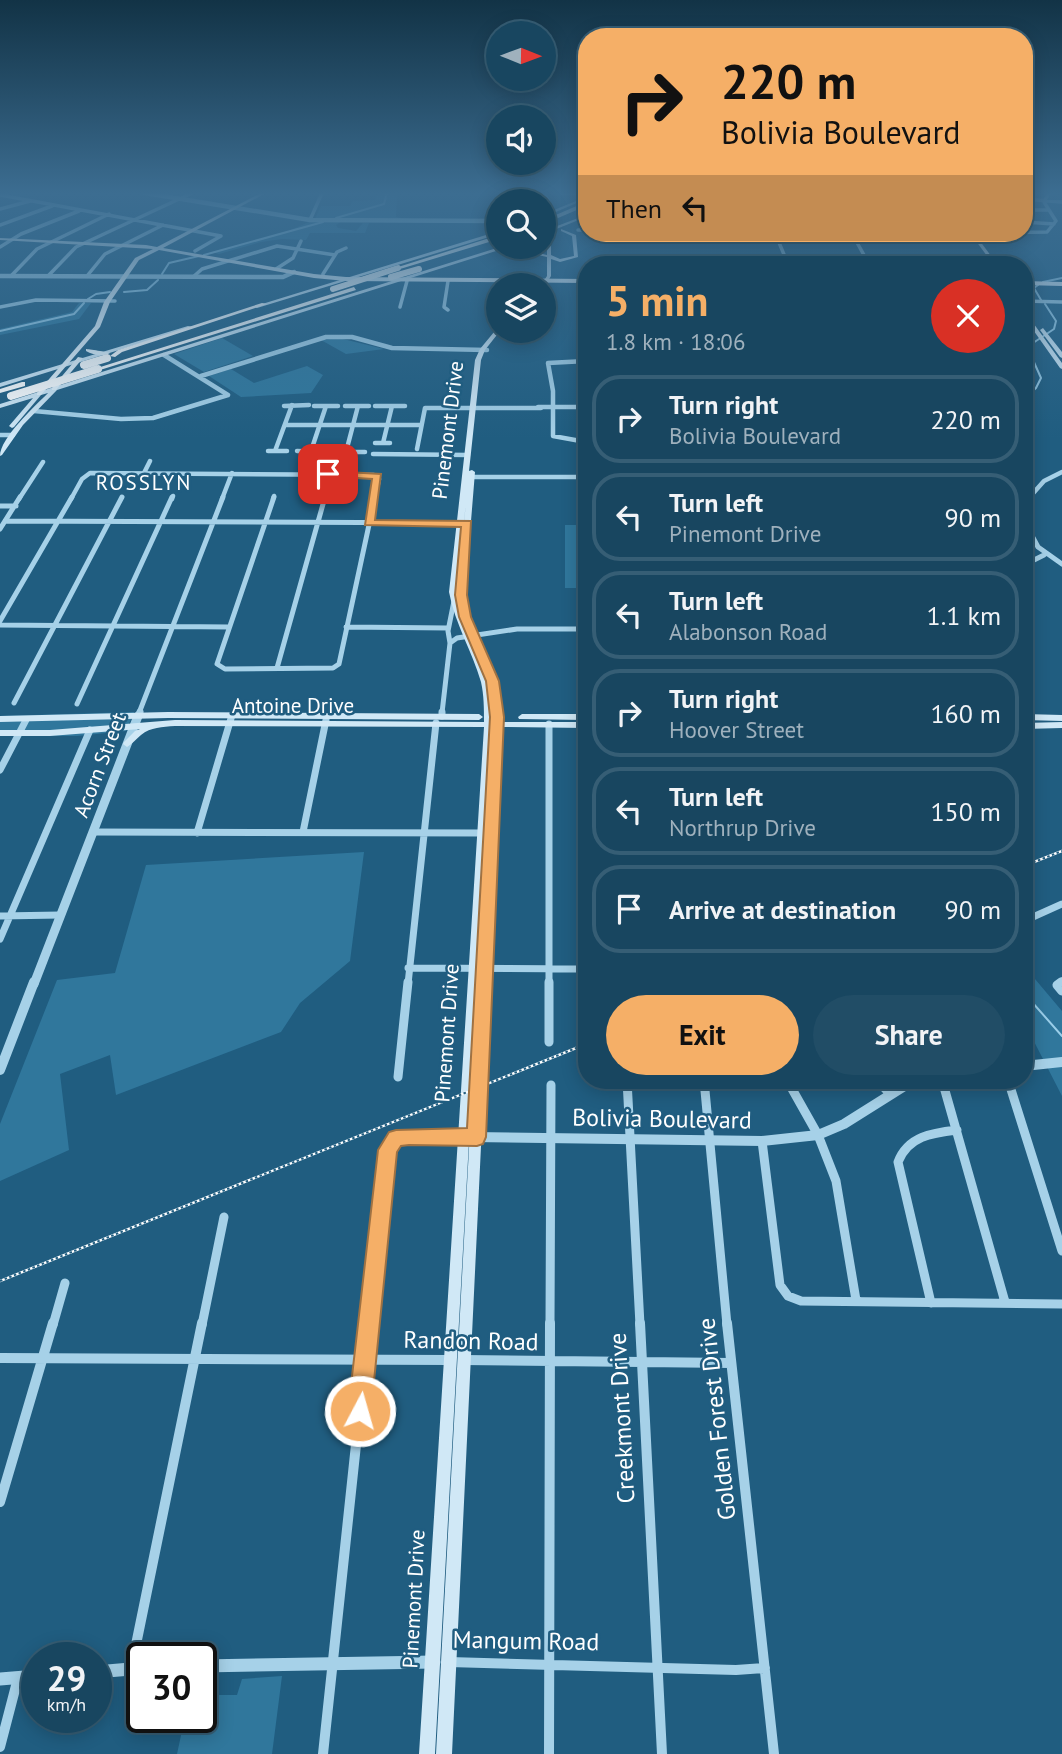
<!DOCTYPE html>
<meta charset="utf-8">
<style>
:root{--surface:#184660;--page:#214d66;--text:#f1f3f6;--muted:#9fb1bd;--line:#365e75;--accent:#f5af67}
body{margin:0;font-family:"PT Sans",sans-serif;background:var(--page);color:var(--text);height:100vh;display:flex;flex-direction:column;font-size:26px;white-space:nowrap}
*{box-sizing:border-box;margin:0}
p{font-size:23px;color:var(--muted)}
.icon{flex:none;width:38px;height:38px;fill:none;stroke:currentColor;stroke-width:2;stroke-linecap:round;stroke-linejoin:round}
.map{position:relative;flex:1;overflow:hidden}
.drawer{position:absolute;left:578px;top:256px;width:455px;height:833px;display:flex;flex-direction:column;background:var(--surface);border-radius:28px;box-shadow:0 4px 18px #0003,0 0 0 2px var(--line)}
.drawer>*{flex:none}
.guide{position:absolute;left:578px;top:28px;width:455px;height:214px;border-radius:28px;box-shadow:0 4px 18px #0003,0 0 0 2px var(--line);background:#f5af67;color:#111;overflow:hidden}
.needle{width:46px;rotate:91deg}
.buttons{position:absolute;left:486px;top:21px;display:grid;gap:14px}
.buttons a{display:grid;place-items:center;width:70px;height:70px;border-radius:50%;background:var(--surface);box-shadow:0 4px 18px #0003,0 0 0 2px var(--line);font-size:35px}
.speed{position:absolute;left:21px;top:1642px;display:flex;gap:14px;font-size:35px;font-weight:700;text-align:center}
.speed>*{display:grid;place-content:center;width:91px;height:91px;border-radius:50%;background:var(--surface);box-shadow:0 4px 18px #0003,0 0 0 2px var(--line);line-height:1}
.speed small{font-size:18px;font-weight:400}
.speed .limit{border:4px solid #111;border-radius:10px;background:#fff;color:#111}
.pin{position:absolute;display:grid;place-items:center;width:60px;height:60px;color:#fff;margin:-30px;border-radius:14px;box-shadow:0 4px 10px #0006}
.me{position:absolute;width:77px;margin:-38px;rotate:6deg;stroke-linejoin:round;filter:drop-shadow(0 0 5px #0008)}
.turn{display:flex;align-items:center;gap:24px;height:147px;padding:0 28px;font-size:32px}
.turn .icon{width:91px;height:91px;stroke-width:2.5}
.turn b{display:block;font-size:49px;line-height:60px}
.then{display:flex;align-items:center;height:66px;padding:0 28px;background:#0003;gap:14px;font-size:26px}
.round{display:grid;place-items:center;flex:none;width:74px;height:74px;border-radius:37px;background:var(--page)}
.headline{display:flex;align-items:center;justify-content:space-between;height:119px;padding:0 28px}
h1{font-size:42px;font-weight:800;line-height:52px;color:var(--accent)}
.button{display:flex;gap:14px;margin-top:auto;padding:14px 28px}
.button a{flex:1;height:80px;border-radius:42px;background:var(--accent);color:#111;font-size:28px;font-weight:800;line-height:80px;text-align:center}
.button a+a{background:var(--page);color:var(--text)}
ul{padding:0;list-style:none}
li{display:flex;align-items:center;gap:21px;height:88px;margin:0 14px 10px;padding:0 14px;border:4px solid var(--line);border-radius:28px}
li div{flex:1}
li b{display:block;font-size:26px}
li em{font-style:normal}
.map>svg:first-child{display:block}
</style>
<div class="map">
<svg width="1062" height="1754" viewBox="0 0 1062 1754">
<rect width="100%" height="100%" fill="#205d80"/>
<!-- green -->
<path fill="#30779c" d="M378,193H397L396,217L409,220L315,219L321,206H350L353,201L375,200Z
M311,221H342L336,225L338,228L356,231L363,223H369L365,233H310L306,240L282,239L261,242L219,254L212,252L284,233Z
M79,303H91L79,319L0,335V329L72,312Z
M222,338L253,356L204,372L174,354Z
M339,338L384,349L346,354L321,340Z
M307,366L323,375L311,393L241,397L209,376L231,369L254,383Z
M565,525H586V588H565Z
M134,712L126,731L77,736H0V716Z
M364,852L350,961L300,1003L281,1032L116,1095L110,1055L60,1074L69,1150L0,1181V1124L57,980L115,973L146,865Z
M1024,966L1062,1011V1096L1024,1022Z
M282,1676L272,1754H177L185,1717H201V1686L208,1681L217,1680L215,1695H237L242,1679Z"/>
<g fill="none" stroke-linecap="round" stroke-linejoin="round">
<!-- stream -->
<path stroke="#9acee9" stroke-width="2" d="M336,218L384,204L387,193
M204,255L323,222
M162,274L169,263L199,256
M1043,282L1062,278
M1038,285L1034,288L1041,300
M124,292L147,290L158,280
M88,299L96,294L110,292
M0,331L74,314L84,303
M1024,399L1036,388L1041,378L1029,351L1030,345L1054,329L1056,321L1045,304
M1024,993L1062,1036"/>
<!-- minor-far5 -->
<path stroke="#a6d1e8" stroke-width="3.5" d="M0,195L221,236L195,251
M1024,199L1062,202
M0,209L30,201
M1024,210H1048
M310,220L322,193
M1024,222L1054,224
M0,225L52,206
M578,230H586
M775,233L788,264
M996,233L1047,232L1056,221L1044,202L1049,193
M855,239L869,264
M0,247L21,234L79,211
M276,269L293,258L301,241
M323,274L337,252L346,248
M11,276L37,249L109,214
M48,276L76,247L192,193
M87,276L105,254L163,225
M193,277L202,269L277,246L335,255
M448,281L444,307L448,310
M1024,301L1062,302
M0,307L36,300L115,301
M400,307L407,281"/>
<!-- minor-far4 -->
<path stroke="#a6d1e8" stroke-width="4.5" d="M164,355L228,395
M586,361L548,363L553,391V436L586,442
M201,376L326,337H352L392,348L487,350
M284,406L309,405
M314,406H338
M345,406H369
M375,406H405
M538,407H586
M34,411L121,419L153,418L228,395
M285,425H421
M0,435H13
M375,443H390
M383,443L392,406
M417,449L425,408H541
M268,451H287
M275,451L292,405
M297,451L325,452
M311,451L326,406
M334,452H365
M346,452L358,406
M373,454L468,455
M144,473L150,461
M304,474L309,461
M468,477H586
M19,499L43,462
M71,499L82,479L90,473L374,475L379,479L375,499
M172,499L173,496
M222,499L232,473
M273,499L274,496
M324,499L325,496
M1028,499L1044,481L1062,472"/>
<!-- minor-far3 -->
<path stroke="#a6d1e8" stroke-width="5" d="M274,497L217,664L225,669L333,668L339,664L375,497
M0,506H16
M1024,506L1029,497
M5,521L466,523
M1024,521L1038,547L1062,564
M0,529L20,497
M1024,565L1044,555
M0,621L72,497
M0,625L229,627
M346,627L448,628
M450,643L448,631L454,601
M277,668L325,497
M14,703L122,497
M77,704L172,497
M139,713L223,497
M442,713L450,643L457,638L517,629H586"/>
<!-- minor-far2 -->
<path stroke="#a6d1e8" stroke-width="7" d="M138,716L140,712
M442,716V712
M549,724V984
M0,770L26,720
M93,832L484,833
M303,832L326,720
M197,833L232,715
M0,916L60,915
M1024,921L1062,904
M0,939L90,730
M408,968L586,969
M408,984L436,723
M1058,984L1062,981"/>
<!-- minor-far1 -->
<path stroke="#a6d1e8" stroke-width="9" d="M549,982V1042
M1061,982L1057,985L1062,991
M398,1077L408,982
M627,1080L640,1325
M704,1080L727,1325
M787,1080L818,1135L836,1181L856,1300
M877,1080L890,1094
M942,1080L1005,1302
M1008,1080L1062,1251
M762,1141L780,1285L788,1296L801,1301L1062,1304
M931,1303L898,1162C908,1136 932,1133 957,1130
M53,1325L65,1283
M202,1325L224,1217
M369,1325L388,1150L396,1139L463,1137
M550,1325L551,1085"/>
<!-- minor -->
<path stroke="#a6d1e8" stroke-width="10" d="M640,1323L662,1754
M727,1323L774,1754
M0,1358L451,1360
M463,1360L731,1363
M0,1502L53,1323
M449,1662L736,1670L765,1668
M131,1669L202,1323
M0,1747L18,1678
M323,1754L369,1323
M549,1754L550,1323"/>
<!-- tertiary-far3 -->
<path stroke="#a6d1e8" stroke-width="4.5" d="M145,193L310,220L499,221
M0,276L283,277L294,272"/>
<!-- tertiary-far2 -->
<path stroke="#a6d1e8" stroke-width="9" d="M34,984L138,716"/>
<!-- tertiary-far1 -->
<path stroke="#a6d1e8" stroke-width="10" d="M1024,1066L1062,1062
M0,1070L34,982
M472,1137L762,1141L818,1135L844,1124L914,1080"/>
<!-- tertiary -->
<path stroke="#a6d1e8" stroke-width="13" d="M201,1666L434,1662
M96,1672L142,1668
M0,1679L37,1676"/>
<!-- secondary -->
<path fill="#d0e8f6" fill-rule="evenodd" d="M552,193L586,194V196L554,194Z
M547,194L551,203L549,204L544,196L526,197L524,196Z
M586,197V199L544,217V214Z
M586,215V217L544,234V231Z
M561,229L576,235L578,257L560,262L551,259V276L545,286L541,285L547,276V257L516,250L496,251L57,390L23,425L2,455L0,456C0,438 35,406 48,393L41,395L14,427L12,428L9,426L33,398L0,408V404L500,247H506L505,248H516L547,255V239L549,238L551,239V255L560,259L574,256L572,236L561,231Z
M499,231V234L257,308L252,307Z
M970,233H974L997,264H993Z
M1024,313H1026L1062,363V369L1060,368L1024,317Z
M188,326L193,327L0,387V383Z
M499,326L500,331L485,350L481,360L469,471L472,470L475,472L465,595L469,617L497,681L501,722H586V728L501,727L452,1754H436L492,727L435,1754H419L484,727L175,726C162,727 151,727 141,735C136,739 132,744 127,747L123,744L124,742L135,731L140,729L50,736H0V730H50L175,720L484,722C484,709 484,695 481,682C472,651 455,624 449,592L475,360L480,349ZM466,502L457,595L459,604L457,592Z
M1043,328L1062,352V358L1060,357L1040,330Z
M168,712L479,714L483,717L479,720L168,718L0,722V716Z
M522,714H586V720L519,719L518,717Z
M1024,714L1062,715V721L1024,720Z
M1062,722V728L1024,729V723Z"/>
<!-- primary -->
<path fill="#e8f5fd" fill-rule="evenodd" d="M261,193H266L163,248L314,274L346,277L586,279V283L346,281L314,278L159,250L139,260L110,302L100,327L41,395H37V393L95,326L104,302L135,258L153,249L0,240V238L146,245L157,247Z
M1024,281L1062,282V286L1024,285Z
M86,349C88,349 108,352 110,353C103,357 93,355 86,351Z
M78,357L83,358L56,390H52V388Z"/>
<!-- motorway -->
<path fill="#fff" fill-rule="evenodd" d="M586,202V206L544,224V220Z
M499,235V239L400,269L395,268Z
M354,287L356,290L100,370L94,369Z
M262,303L267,304L122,352L115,357L110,356L118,350Z
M22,382H25V386L0,393V389Z"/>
<defs>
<path id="rail" d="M1024,866L1062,851
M0,1281L586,1044"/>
</defs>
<!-- rail casing -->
<use href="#rail" stroke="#fff" stroke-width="2.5"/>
<!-- rail -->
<use href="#rail" stroke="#205d80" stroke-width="2" stroke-dasharray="2.5" stroke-linecap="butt"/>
<!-- secondary-bridge -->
<path stroke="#d0e8f6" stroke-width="4.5" d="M544,211L545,241"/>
<!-- motorway-bridge-far1 -->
<path stroke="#fff" stroke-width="6" d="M391,277L419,269
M333,289L398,268"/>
<!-- motorway-bridge -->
<path stroke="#fff" stroke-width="8" d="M84,365L107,358
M11,396L98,369"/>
</g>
<!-- sky -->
<linearGradient id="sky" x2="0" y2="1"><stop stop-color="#123346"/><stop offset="0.44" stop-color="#3c6d91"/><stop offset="1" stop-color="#3c6d91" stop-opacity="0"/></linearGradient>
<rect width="1062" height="439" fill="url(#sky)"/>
<!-- route -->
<path fill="#f5af67" stroke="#9f7243" stroke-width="2" d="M328,471L381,474L375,520L471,521L467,595L471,617L499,681L504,717L486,1137L483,1144L477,1146L409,1145L401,1146L397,1152L371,1411L368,1420L360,1423L352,1420L348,1411L378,1150L389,1132L396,1130L467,1128L490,717L486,681L459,617L455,595L461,527L365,525L372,479L324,476V472Z"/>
<g text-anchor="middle" stroke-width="5" stroke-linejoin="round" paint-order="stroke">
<!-- street labels -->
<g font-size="21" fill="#fff" stroke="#205d80">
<text transform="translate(448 430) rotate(-83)" y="7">Pinemont Drive</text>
<text x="293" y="713">Antoine Drive</text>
<text transform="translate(100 765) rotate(-69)" y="7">Acorn Street</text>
<text transform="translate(447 1033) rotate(-86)" y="7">Pinemont Drive</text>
<text transform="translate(414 1599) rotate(-87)" y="7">Pinemont Drive</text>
</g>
<!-- far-quarter labels -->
<g font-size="21" letter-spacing="2" fill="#fff" stroke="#205d80">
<text x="144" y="490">ROSSLYN</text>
</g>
<!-- near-street labels -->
<g font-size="24" fill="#fff" stroke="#205d80">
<text transform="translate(662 1119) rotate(1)" y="8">Bolivia Boulevard</text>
<text transform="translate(471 1341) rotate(1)" y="8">Randon Road</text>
<text transform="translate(622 1418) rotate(-93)" y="8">Creekmont Drive</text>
<text transform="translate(717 1419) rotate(-96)" y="8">Golden Forest Drive</text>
<text transform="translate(526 1641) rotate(1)" y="8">Mangum Road</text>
</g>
</g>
</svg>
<div class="buttons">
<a><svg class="needle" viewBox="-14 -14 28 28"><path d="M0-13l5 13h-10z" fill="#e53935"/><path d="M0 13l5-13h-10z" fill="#9fb1bd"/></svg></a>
<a><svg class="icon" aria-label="sound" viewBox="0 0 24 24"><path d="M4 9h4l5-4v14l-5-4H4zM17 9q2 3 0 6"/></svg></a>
<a><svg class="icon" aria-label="search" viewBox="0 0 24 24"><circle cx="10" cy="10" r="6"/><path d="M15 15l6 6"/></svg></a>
<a><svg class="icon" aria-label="layers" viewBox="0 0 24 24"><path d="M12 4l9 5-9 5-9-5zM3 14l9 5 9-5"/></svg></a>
</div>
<div class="speed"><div>29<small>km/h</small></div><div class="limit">30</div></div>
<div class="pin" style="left:328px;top:474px;background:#d93025"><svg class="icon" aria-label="arrive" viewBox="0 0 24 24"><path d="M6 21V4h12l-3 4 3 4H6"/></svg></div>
<svg class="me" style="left:360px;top:1411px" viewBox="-20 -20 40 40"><circle r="17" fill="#f5af67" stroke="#fff" stroke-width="3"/><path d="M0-11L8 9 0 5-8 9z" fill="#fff"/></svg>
<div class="guide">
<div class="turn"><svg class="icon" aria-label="right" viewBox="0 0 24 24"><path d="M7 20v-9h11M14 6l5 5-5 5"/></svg><div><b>220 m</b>Bolivia Boulevard</div></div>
<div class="then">Then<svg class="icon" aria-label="left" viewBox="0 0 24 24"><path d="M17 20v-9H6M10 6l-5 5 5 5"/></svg></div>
</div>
<section class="drawer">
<div class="headline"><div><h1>5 min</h1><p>1.8 km · 18:06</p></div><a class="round" style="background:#d93025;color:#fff"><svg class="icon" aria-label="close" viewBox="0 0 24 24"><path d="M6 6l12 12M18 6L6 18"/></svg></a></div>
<ul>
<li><svg class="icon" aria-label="right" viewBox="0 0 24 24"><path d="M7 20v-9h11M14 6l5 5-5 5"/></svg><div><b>Turn right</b><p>Bolivia Boulevard</p></div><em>220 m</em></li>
<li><svg class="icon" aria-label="left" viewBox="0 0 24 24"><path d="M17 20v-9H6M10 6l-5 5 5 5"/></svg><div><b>Turn left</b><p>Pinemont Drive</p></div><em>90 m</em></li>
<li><svg class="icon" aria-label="left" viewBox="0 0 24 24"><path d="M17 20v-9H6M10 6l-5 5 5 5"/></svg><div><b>Turn left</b><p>Alabonson Road</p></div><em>1.1 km</em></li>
<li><svg class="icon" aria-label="right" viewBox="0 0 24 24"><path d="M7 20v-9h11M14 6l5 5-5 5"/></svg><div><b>Turn right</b><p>Hoover Street</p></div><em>160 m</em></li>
<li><svg class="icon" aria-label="left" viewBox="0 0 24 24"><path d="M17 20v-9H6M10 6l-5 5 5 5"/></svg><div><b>Turn left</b><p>Northrup Drive</p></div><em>150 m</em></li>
<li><svg class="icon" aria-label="arrive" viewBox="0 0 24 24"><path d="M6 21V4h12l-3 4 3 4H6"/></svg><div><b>Arrive at destination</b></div><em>90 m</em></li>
</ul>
<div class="button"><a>Exit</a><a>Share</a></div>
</section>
</div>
